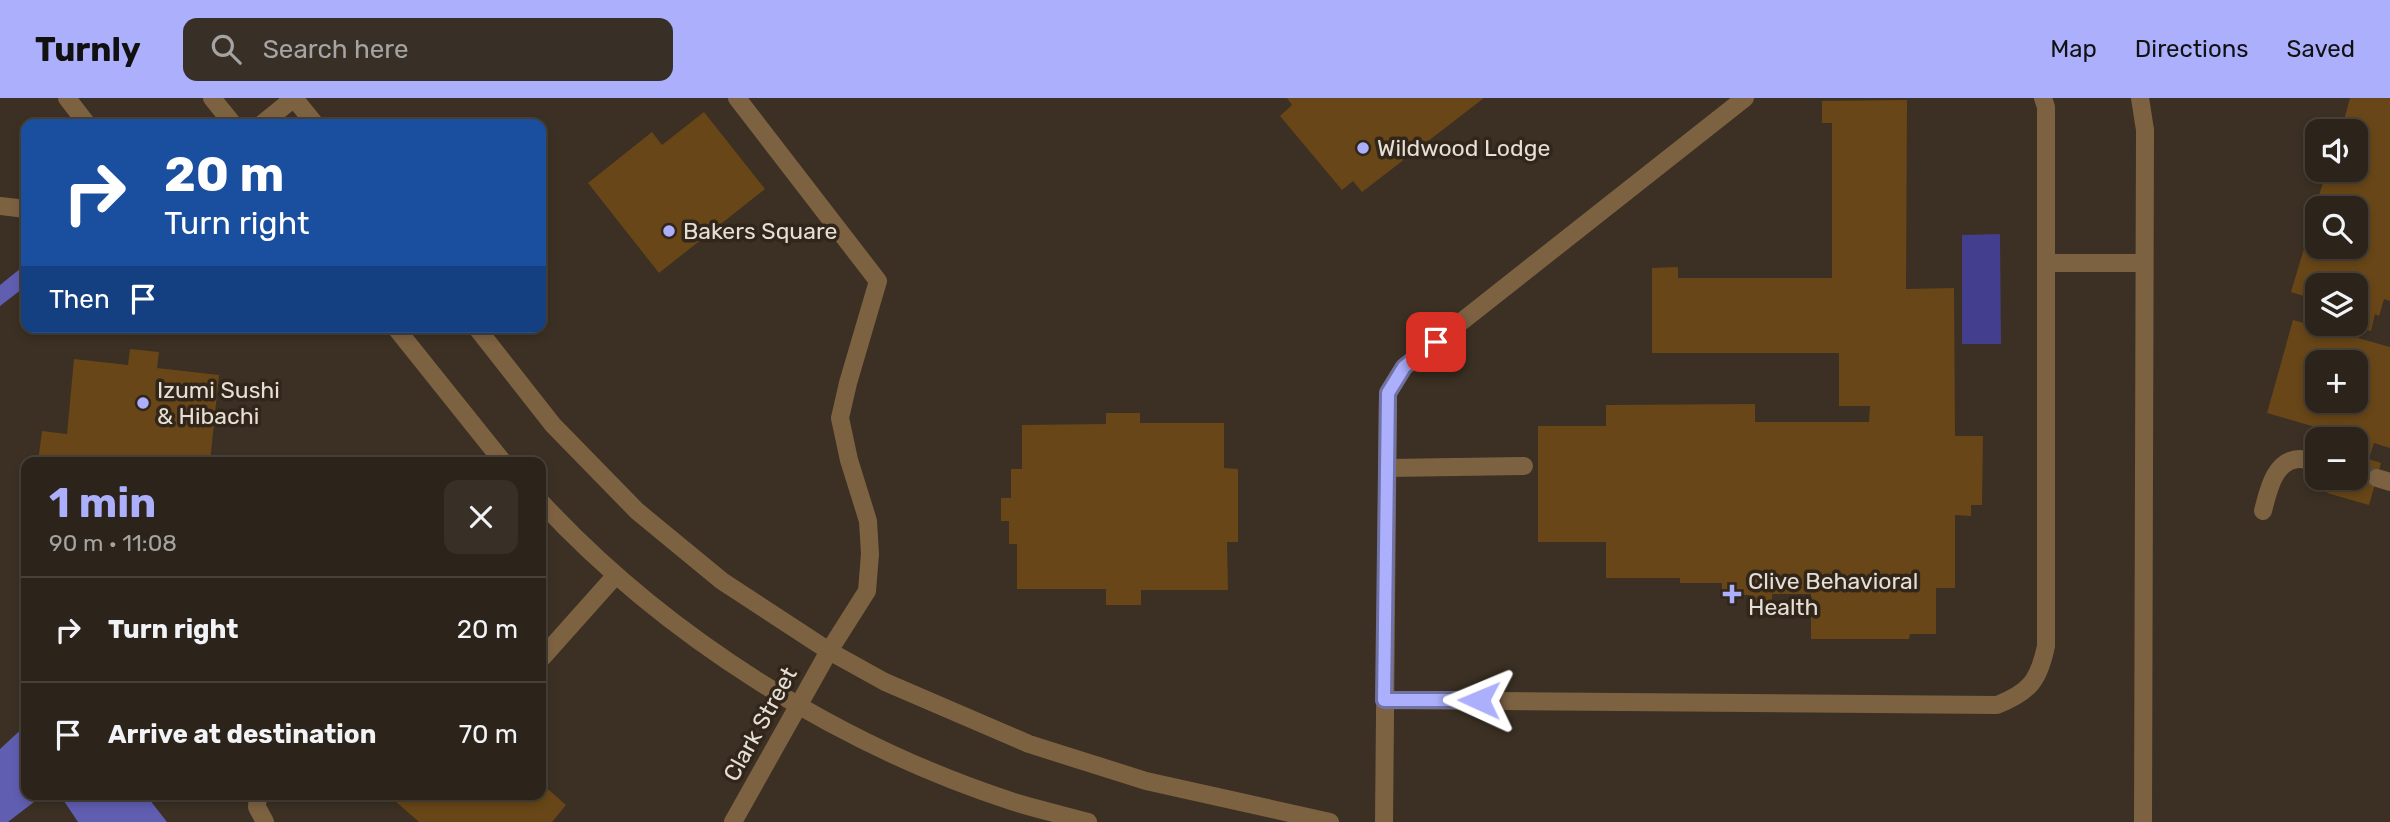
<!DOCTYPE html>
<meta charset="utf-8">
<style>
:root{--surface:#2c241a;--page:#383027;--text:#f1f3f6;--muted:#a6a4a2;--line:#484139;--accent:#acaffb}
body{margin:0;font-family:Rubik,sans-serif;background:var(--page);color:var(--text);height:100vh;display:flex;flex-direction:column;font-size:26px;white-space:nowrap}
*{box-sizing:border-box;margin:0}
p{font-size:23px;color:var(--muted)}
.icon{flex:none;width:38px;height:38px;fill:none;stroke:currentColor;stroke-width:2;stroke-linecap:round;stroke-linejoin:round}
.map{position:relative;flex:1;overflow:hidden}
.side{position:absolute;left:21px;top:359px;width:525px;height:343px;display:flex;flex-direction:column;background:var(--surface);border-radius:14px;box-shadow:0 4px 10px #0003,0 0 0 2px var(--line)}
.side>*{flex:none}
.banner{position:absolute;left:21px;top:21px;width:525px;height:214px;border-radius:14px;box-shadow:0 4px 10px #0003,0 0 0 2px var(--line);background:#1a4fa0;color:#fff;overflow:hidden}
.fabs{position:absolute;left:2305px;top:21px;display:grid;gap:14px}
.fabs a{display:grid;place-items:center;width:63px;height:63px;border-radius:14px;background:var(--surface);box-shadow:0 4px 10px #0003,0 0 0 2px var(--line);font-size:35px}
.pin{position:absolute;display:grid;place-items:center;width:60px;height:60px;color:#fff;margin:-30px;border-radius:14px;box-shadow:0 4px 10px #0006}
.me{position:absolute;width:77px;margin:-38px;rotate:271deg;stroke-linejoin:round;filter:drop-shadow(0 0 5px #0008)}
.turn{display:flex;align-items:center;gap:24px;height:147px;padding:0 28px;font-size:32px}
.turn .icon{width:91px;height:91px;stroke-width:2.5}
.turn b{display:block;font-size:49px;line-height:60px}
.then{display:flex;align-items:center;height:66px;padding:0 28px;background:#0003;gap:14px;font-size:26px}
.round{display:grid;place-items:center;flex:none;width:74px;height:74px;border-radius:14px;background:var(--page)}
.headline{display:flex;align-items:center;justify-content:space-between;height:119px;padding:0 28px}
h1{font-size:42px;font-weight:700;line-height:52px;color:var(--accent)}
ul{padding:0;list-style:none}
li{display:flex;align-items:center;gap:21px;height:105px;padding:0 28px;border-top:2px solid var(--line)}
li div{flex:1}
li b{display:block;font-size:26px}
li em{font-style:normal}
header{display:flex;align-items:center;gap:42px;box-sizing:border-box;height:98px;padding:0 35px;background:var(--accent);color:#111}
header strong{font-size:33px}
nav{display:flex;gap:38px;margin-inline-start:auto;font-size:24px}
.search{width:490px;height:63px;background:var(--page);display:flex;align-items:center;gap:18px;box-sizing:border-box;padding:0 24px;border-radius:14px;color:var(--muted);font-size:26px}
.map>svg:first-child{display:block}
</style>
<header>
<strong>Turnly</strong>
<div class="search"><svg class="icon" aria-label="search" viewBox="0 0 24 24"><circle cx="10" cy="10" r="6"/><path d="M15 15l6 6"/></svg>Search here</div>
<nav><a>Map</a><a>Directions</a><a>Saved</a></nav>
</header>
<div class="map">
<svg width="2390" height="724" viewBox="0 0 2390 724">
<rect width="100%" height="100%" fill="#3b3023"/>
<!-- green -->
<path fill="#433e8d" d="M2000,136L2001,246H1962V137Z"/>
<!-- forest -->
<path fill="#605eb1" d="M26,166V188L0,208V187Z
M26,609V696L43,697L8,724H0V651L26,627L22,615Z
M127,696L149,701L167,724H78L60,697Z"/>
<!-- building -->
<path fill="#684617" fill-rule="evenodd" d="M1287,0H1484L1362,94L1353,83L1342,92L1280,18L1292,7Z
M2350,0H2390V203L2384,201L2379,218L2375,216L2371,233L2361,230L2358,240L2390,249V350L2374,345L2369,361L2381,365L2369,407L2327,395L2332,380H2356L2357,341L2267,315L2293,222L2318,229L2319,226H2356V187H2317V218L2303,214L2307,199L2291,194L2309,134L2312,135L2316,121L2317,149H2356V110H2315L2327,72H2356V33H2341ZM2317,264H2356V303H2317Z
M1907,2L1906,191L1954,190L1955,338H1983L1982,407H1971V418L1955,417V490H1936V536H1910L1909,541H1811V496H1772V511H1749V497L1722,496V485H1680V480H1606V444H1538V328H1606V307L1755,306V324H1869L1870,308H1839V255H1652V170L1678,169V180H1832V25H1822V3Z
M704,14L765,91L659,175L588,85L652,34L662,47Z
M130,251L159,254L157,270L219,277L210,364H38L42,333L67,336L74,261L128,267Z
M1106,315H1140V325H1224V370L1238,371V444H1227L1228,492H1141V507H1106V491H1017V446H1009V423H1001V400H1011V371H1022V327L1106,326Z
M541,685L566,707L552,724H419L387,696H541Z"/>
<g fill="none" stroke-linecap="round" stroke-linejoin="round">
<!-- minor-tunnel -->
<path stroke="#554a3e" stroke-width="18" stroke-dasharray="18 9" stroke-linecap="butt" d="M2356,374L2377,380"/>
<!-- minor -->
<path stroke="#7d6242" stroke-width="18" d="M67,0L87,26
M212,0L233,26
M294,0L315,26
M2140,0L2145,32L2143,724
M262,26L294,0
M0,108L26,111
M2046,165H2144
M395,229L503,364
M476,229L553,327L637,413L722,483L829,553L885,584L1029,646L1146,683L1330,724
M1387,370L1524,368
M2377,380L2390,384
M541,404C666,539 837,646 1011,703C1036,711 1063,717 1088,724
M2263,413C2268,394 2274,361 2300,361C2305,361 2312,364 2317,365
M541,561L616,477
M1384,602L1997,607C2030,594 2039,582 2046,548V9L2043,0
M258,696L257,709L265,724
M733,724L829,553L867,493L870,456L868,423L849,362L840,320L848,285L878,183L737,0
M1384,724L1388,295L1404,269L1745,0"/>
</g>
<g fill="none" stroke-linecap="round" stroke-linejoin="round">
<defs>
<path id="route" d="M1436,244L1404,269L1388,295L1384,602H1479"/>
</defs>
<!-- route casing -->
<use href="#route" stroke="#7072a3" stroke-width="18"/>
<!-- route -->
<use href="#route" stroke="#acaffb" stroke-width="12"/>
</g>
<!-- markers -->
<g fill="#acaffb" stroke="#312619" stroke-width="2.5">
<circle cx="1363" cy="50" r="7"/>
<circle cx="669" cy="133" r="7"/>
<circle cx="143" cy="305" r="7"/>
<path d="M1728.5 485.5h7v7h7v7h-7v7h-7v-7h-7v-7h7z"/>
</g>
<g text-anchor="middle" stroke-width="7" stroke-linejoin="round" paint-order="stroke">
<!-- poi labels -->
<g font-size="23" fill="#e6dfd6" stroke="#312619" text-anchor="start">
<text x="1377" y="58">Wildwood Lodge</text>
<text x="683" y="141">Bakers Square</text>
<text x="157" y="300">Izumi Sushi<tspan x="157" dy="26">&amp; Hibachi</tspan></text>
<text x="1748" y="491">Clive Behavioral<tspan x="1748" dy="26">Health</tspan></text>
</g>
<!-- street labels -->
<g font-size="23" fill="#e6dfd6" stroke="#312619">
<text transform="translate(760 626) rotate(-61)" y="8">Clark Street</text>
</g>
</g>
</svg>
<div class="fabs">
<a><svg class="icon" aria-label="sound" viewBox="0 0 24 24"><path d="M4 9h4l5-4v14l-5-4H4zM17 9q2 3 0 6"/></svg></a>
<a><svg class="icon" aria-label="search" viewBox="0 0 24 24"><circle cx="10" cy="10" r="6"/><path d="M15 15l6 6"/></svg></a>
<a><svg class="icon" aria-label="layers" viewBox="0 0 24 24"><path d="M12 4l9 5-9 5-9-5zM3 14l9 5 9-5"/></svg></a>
<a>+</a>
<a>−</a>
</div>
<div class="pin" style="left:1436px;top:244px;background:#d93025"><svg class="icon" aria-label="arrive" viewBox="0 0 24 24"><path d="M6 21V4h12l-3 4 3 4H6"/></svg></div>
<svg class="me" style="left:1479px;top:602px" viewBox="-20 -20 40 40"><path d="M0-17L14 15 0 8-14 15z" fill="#acaffb" stroke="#fff" stroke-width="4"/></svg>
<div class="banner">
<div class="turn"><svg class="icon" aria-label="right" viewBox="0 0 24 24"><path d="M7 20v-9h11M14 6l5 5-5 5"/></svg><div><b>20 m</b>Turn right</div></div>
<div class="then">Then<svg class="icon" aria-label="arrive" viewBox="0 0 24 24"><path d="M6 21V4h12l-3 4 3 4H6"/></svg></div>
</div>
<section class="side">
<div class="headline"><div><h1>1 min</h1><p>90 m · 11:08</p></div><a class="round"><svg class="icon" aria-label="close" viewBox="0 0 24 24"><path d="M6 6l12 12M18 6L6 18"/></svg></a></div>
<ul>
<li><svg class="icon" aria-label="right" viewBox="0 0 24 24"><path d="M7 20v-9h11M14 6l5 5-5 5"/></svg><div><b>Turn right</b></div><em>20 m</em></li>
<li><svg class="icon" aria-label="arrive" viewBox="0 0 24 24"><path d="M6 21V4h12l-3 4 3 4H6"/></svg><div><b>Arrive at destination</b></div><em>70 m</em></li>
</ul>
</section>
</div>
